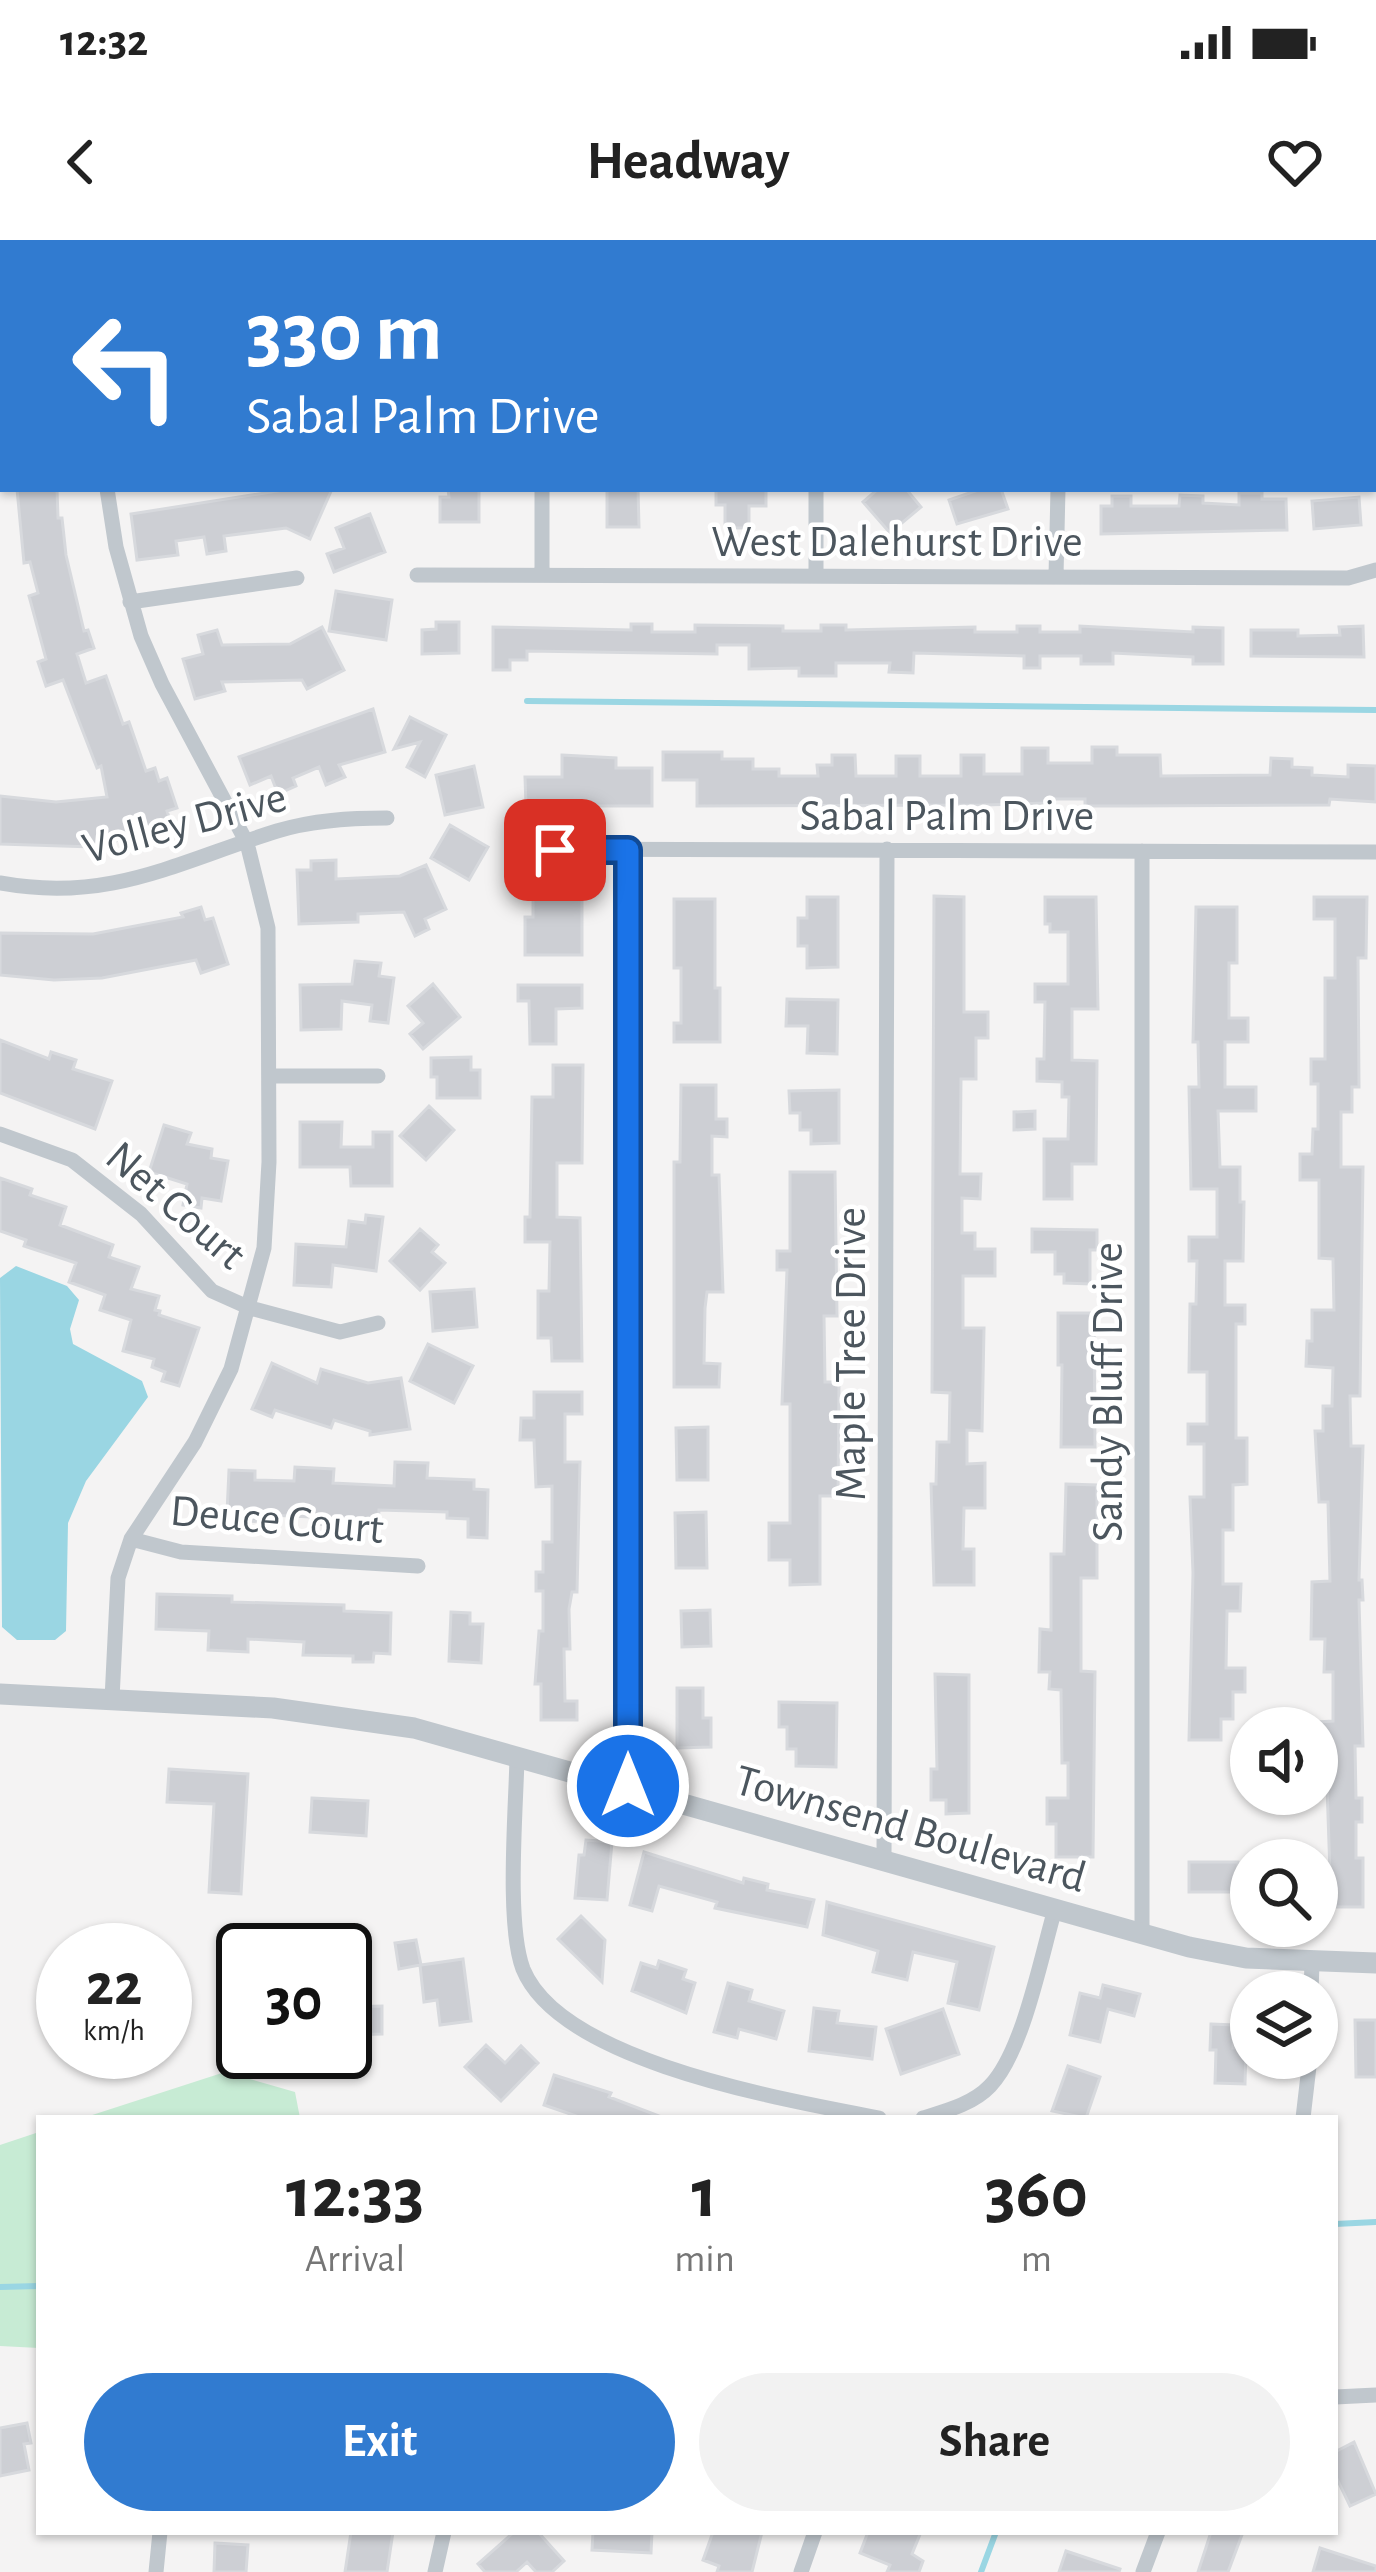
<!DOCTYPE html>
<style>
:root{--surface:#fff;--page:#f2f2f2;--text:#222;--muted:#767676;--accent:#317bd0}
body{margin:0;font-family:"Alegreya Sans",sans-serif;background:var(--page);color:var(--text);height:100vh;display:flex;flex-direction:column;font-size:45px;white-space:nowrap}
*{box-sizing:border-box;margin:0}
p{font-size:39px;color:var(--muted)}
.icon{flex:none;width:66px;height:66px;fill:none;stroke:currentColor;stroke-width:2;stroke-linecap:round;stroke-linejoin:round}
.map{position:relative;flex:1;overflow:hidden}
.sheet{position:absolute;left:36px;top:1875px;width:1302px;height:420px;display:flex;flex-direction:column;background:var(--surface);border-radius:0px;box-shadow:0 3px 9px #0004}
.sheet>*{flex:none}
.top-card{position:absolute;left:0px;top:0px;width:1377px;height:252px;box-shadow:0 3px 9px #0004;background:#317bd0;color:#fff;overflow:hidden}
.tools{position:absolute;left:1230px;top:1467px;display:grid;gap:24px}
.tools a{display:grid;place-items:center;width:108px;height:108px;border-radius:50%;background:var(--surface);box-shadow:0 3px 9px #0004;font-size:60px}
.speed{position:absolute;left:36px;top:1683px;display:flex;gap:24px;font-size:60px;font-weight:700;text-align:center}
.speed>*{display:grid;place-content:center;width:156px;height:156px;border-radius:50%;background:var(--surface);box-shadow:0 3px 9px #0004;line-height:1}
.speed small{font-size:30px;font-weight:400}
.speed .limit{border:6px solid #111;border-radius:18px;background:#fff;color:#111}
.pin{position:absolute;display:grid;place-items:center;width:102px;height:102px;color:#fff;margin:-51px;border-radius:24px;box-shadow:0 6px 18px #0006}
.me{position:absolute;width:132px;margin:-66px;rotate:0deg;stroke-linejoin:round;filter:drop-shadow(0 0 9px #0008)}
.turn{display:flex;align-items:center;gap:42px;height:252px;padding:0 48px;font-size:54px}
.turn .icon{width:156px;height:156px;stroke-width:2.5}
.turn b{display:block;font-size:84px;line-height:102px}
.eta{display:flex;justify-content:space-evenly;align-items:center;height:204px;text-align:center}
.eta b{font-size:72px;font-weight:700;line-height:84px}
.button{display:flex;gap:24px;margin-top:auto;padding:24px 48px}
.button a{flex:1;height:138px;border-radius:72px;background:var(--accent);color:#fff;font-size:48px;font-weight:700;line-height:138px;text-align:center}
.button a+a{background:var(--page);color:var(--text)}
.status{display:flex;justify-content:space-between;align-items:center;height:84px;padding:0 60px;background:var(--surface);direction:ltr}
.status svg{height:33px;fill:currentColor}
header{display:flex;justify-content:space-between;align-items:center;height:156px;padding:0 48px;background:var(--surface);font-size:54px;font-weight:700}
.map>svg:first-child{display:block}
</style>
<div class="status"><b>12:32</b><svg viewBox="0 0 49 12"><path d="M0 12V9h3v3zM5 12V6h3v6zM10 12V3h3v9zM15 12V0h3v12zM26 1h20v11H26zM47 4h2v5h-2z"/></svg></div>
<header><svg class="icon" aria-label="back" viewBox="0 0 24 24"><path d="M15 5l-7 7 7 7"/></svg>Headway<svg class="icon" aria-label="heart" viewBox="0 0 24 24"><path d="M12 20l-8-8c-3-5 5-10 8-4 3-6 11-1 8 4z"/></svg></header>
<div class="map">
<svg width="1376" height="2332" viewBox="0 0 1376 2332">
<rect width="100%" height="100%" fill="#f4f3f3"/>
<!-- green -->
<path fill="#c7ebd4" d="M225,1832L295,1852L300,1878H83Z
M39,1892V2108L0,2106V1905Z"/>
<!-- water -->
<path fill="#9ad6e3" d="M16,1026L67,1046L79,1060L70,1089L73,1104L142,1141L148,1157L86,1241L68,1283L66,1391L55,1400H17L2,1387L0,1038Z"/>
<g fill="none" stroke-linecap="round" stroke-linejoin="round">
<!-- stream -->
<path stroke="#9ad6e3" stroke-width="6" d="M527,461L1376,470
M1335,1984L1376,1982
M0,2047L39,2046
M981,2332L996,2292"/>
</g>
<!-- building -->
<path fill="#cdcfd4" stroke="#d7d9dd" stroke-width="3" d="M17,249H57L58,278H62L66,315L84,391L88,390L94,408L77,414L86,443L106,436L123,484L129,482L146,531L155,528L159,541L167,538L177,568L167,571L172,586L93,607L0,604V556L56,562L107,557L101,526L97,528L63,440L46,446L38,422L46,419L29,356L38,353L30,322L24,323Z
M290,249H332L310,299L286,288L224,296L226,311L207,314L204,297L176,301L178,315L137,320L131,274Z
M448,249H479V282H440V257H449Z
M607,249H638L639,287H607Z
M716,249H766V266H749V288H725V265H716Z
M878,249H906L921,267L890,293L863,262Z
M981,249H1001L1008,269L957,284L949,260Z
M1239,253H1262V259H1286L1287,290L1101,294V266H1112V256H1131V266H1179L1180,255L1203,256V263L1239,265Z
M1359,257L1361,285L1314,289L1312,261Z
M370,274L385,312L334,332L327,314L344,308L336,288Z
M336,351L392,360L386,400L329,391Z
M436,382H459V413L422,414V390L436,389Z
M631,384H652V392H695V385L783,386V391H821V385H846V390L975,387V392H1017V386H1040V392H1080V386L1193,392V387L1223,388V424H1193V417L1113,413V424H1081V416H1040V428H1024V416L914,413L913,433L889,432L890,423H836V436H799V428L749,429V405H717V414L527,411V420H510V430H493V387L631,390Z
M1363,386L1364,417L1251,416V390H1298V396L1340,395L1339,387Z
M322,387L344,430L307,449L302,440L222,442L225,451L195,459L183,419L203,414L198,395L217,390L222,405L290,404Z
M373,469L385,512L339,525L345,537L326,545L319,527L293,538L296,546L278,554L271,536L250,545L239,517Z
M410,477L446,495L425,537L407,527L420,502L394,509Z
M1092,507H1117V515H1160L1161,536L1270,535L1271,518L1292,519V527L1312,528V535L1348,537V525L1376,526V562L1330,559L1329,565L1126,566H1085V559H1047V563L984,565L697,566V540H663V512H722V519H753V529H779V536H818L817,525H832V515H855L856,536H896V516H920V536H961V515H984V534H1022V508H1048V523H1092Z
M562,515L616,518V528H652V566H526L525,537H562Z
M474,526L483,567L445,575L436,535Z
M450,585L488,607L469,640L431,618Z
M336,620V639L400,636L426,625L446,669L425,679L429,689L415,696L404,672L358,674V682L299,684L297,630H311V621Z
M934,656L964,657V772H988V798H976V839H961L960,934H981L980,959L962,958V993H975V1009H995V1036H963V1088H984L982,1191L967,1190V1224L985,1223V1268H964L963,1309H974V1345H934L931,1244H936L937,1202H949L950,1153L932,1152Z
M533,657H582V715H525V677H533Z
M807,657H838V727L807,728V706H798V678H807Z
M1045,657H1096L1098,769H1072V820L1097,821L1096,924H1072V959H1044V899H1068L1069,857H1062V842L1037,841V819H1044L1045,762H1035V744H1068V692H1050V684H1045Z
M1314,657H1367L1366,718H1358L1359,847H1352V872H1341V927H1363L1360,1156H1350L1351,1206H1363L1359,1340H1362L1363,1360H1359L1363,1506H1355L1356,1558H1362V1582H1356V1618H1363V1667H1317V1633H1330L1327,1546H1318V1482L1333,1481V1432H1324L1325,1399H1311L1312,1342L1330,1341L1328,1262H1319L1315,1191H1323V1166H1332L1333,1128L1306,1126L1307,1101H1312V1070H1334L1333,1019L1319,1018V940H1300V914H1312L1313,889H1318V844H1311V819H1325V738H1335V679H1314Z
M674,659H715V748H720V802H674V783H681V728H674Z
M201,667L205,680L213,678L228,724L201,733L196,720L102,738L54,740L0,735V693L93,694L183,677L181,673Z
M1196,667H1237V723H1229V778H1248V802H1225V847H1256V871H1218L1220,927H1240V962H1244L1243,1021H1225V1065H1245V1084H1236V1198H1247V1244L1233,1245V1290H1223V1344H1241L1240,1371H1227L1226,1428H1245V1452H1233V1479H1221V1500H1189L1193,1333L1190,1257H1204V1204H1188V1184H1207V1132H1189L1190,1064H1196L1197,1021H1189V997H1217V949H1191L1189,847H1199L1198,802H1193Z
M355,721L381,723L379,736L394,738L388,783L370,781L372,765L342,761L341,789L301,790L300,745L352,744Z
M433,744L460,777L423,809L410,794L423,783L408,766Z
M518,745H582V768L556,769V804H530L529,761H518Z
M787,759L838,760L837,814L807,813L808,786H786Z
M0,800L49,819L51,812L76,820L73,829L112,841L95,889L0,853Z
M471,817V830H480V858H437V837H431V818Z
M553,825H583L582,923H557V977L580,978L582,1121H552L551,1098H538V1051H549L550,1002H525V977H530L532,857H553Z
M681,845H716V879H727V897L712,896V935H719L723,1052H707L705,1068L704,1123L720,1124L719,1147H674V922H680Z
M839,850V903L811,904V890H800V873H790L789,851Z
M429,866L454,890L426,920L400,896Z
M1035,871V889L1014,890V872Z
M300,882H342L341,907H373V892H392V946H351L350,927H300Z
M164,885L191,893L187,904L212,909L211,918L228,921L221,961L202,958L201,968L183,965L187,944L149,932Z
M790,932H835L837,1076H824L825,1142H839L838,1256H820V1344L790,1345V1320H769V1283H790V1164H782L787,1030H777V1011H790Z
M0,938L32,949L30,955L66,967L60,985L113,1005L109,1017L139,1027L131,1049L159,1056L155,1070L160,1071L159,1075L199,1088L179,1146L162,1141L165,1132L152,1127L154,1119L123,1111L131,1080L100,1070L105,1055L69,1042L76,1023L24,1006L26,1000L0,991Z
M366,975L383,977L376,1031L333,1025L331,1047L294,1045L296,1004L346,1007L349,981L365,983Z
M420,989L438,1005L432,1012L445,1023L420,1050L390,1021Z
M1032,989L1097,990V1010H1090V1044L1064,1043V1034H1055V1012H1032Z
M474,1049L477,1087L433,1091L430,1052Z
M1058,1073H1094L1095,1207H1061L1062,1125H1058Z
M428,1104L473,1126L454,1163L410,1141Z
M272,1123L317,1143L321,1129L368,1143L401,1138L410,1189L370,1195V1191L334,1180L331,1188L275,1170L272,1177L252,1169Z
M534,1152H582V1174H565V1222H580L577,1352H572L569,1369L570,1409H564L565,1461H577V1480H541V1444H535L539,1391H543V1351H536V1332H543V1302H552V1246L536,1247L534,1200H520L521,1178H534Z
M708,1187V1240H677L676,1188Z
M395,1222L428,1223L427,1238L474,1240V1249L488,1250L487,1298L468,1297V1279L447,1278V1272L379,1270L378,1286L312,1284V1277L269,1275L268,1282L248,1281V1274L227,1273L229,1230L255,1231V1240L294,1241L295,1227L334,1229L333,1243L394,1246Z
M1066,1244L1097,1245V1338H1081V1431L1095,1432L1093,1617H1056V1584H1047V1558H1068V1523H1062L1061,1450L1049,1449L1050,1432H1039L1040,1389L1051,1390V1314H1064Z
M706,1272L707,1328H676L675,1273Z
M157,1354L232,1356V1362L344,1365V1371L391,1373L390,1414L374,1413L373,1422H353V1416L303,1415L304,1402L248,1399V1412L208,1410L209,1391L156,1389Z
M710,1370L711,1406L682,1407L681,1371Z
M451,1372L470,1373V1384H483L481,1423L449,1421Z
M935,1434L969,1435V1573L946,1574V1560H931V1529H937Z
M677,1448H703V1478H711V1507L677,1508Z
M779,1462L837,1463L836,1527L796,1526V1509H787V1487H779Z
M169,1529L248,1534L241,1654L209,1652L214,1564L167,1562Z
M312,1558L368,1561L366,1596L310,1592Z
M586,1600L612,1602L607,1660L575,1658L579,1615H584Z
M644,1612L743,1643L744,1638L768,1644L767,1650L814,1660L807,1687L715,1668L717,1662L659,1646L652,1671L630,1665Z
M1189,1622H1238L1239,1652H1189Z
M827,1662L994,1707L979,1770L948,1763L957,1722L913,1712L907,1740L873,1732L878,1711L823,1695Z
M581,1676L605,1700L602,1742L558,1699Z
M416,1700L421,1725L463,1719L471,1781L440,1785L437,1760L424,1762L420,1725L399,1729L395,1703Z
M659,1721L686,1730L683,1739L695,1743L686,1773L632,1751L641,1723L657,1728Z
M728,1743L752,1750L749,1761L784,1771L776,1799L739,1789L737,1798L714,1792Z
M1103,1745L1140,1754L1134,1776L1108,1769L1100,1802L1070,1795L1080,1753L1100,1758Z
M382,1766V1794L345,1795V1767Z
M814,1768L839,1771L837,1783L876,1787L872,1819L809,1811Z
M943,1769L959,1814L901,1834L886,1789Z
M1355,1780H1376V1837H1356Z
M1211,1784L1234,1785L1233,1808H1246L1245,1844L1215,1843L1216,1810H1210Z
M486,1805L505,1823L521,1806L538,1823L501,1861L465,1827Z
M1068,1826L1100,1837L1086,1878L1052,1871Z
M554,1835L611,1853L609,1857L664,1878H582L544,1865Z
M27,2183L31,2203L24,2204L29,2230L0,2236V2188Z
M1354,2202L1376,2254L1350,2266L1335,2235V2212Z
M351,2292H393L387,2332H345Z
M514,2292H538L564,2321L552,2332H536L527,2322L516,2332H485L478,2324Z
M593,2292H652L651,2313L592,2310Z
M713,2292H762L752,2332H717L719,2326L703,2320Z
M868,2292H921L912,2314L923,2321L919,2332H887L890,2325L860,2313Z
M1211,2292H1243L1228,2332H1198Z
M215,2303L248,2305L246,2332H214Z
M1320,2308L1376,2326V2332H1313Z
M1066,2311L1120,2329L1119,2332H1059Z"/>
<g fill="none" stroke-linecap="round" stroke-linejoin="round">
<!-- minor -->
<path stroke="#c0c7cd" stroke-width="15" d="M542,0V3
M1060,0V3
M817,3V0
M1307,3V0
M107,249L116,307L141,396L162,444L247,603L268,688L269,922L264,1008L231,1129L195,1202L131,1299L118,1338L112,1459
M542,249V335
M417,335L1348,338L1376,330
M816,336V249
M1056,336L1058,249
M130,362L297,338
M518,609L1376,612
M0,643C110,663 177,622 277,591C313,580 350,578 387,578
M269,836H378
M0,894L72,920L141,974L212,1051L250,1068L340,1092L378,1083
M131,1299L181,1312L418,1326
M517,1517C516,1569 506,1684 523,1729C561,1823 789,1860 879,1878
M628,1547L629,611
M884,1620L887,609
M1142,1693V611
M1311,1752L1312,1723
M923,1878C946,1871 973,1864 990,1846C1023,1812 1041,1717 1055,1669
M1303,1878L1310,1818
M1335,2157L1376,2155
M156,2332L160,2292
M435,2332L444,2292
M801,2332L815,2292
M1143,2332L1158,2292"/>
<!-- tertiary -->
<path stroke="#c0c7cd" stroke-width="21" d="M0,1454L273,1468L414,1488L1189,1707L1246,1718L1376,1723"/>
</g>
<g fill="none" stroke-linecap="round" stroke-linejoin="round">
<defs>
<path id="route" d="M555,610H628V1546"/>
</defs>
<!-- route casing -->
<use href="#route" stroke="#114b97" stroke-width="30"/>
<!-- route -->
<use href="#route" stroke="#1a73e8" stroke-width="21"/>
</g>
<g text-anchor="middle" stroke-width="9" stroke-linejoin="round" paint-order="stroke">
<!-- street labels -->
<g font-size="45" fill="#4c565e" stroke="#fff">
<text x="897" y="316">West Dalehurst Drive</text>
<text x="947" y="590">Sabal Palm Drive</text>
<text transform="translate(184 581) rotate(-15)" y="16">Volley Drive</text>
<text transform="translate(177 964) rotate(41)" y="16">Net Court</text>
<text transform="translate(849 1114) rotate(-90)" y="16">Maple Tree Drive</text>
<text transform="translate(1106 1152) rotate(-90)" y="16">Sandy Bluff Drive</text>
<text transform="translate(277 1278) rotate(5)" y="16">Deuce Court</text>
<text transform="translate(911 1587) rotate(16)" y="16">Townsend Boulevard</text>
</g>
</g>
</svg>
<div class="tools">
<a><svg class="icon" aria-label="sound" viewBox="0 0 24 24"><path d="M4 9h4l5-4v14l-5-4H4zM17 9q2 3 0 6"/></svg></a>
<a><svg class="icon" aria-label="search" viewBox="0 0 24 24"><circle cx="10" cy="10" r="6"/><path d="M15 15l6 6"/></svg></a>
<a><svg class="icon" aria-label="layers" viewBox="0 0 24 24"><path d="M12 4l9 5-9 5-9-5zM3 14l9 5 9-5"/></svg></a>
</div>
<div class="speed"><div>22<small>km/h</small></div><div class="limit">30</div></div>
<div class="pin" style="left:555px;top:610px;background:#d93025"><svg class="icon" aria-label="arrive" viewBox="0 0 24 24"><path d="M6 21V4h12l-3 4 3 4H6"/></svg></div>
<svg class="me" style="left:628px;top:1546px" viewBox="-20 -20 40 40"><circle r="17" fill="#1a73e8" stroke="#fff" stroke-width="3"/><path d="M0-11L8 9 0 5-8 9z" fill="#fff"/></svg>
<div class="top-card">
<div class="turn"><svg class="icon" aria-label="left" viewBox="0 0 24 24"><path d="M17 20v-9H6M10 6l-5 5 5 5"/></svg><div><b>330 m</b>Sabal Palm Drive</div></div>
</div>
<section class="sheet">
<div class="eta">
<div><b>12:33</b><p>Arrival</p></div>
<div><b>1</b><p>min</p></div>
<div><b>360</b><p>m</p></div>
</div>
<div class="button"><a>Exit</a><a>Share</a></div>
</section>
</div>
